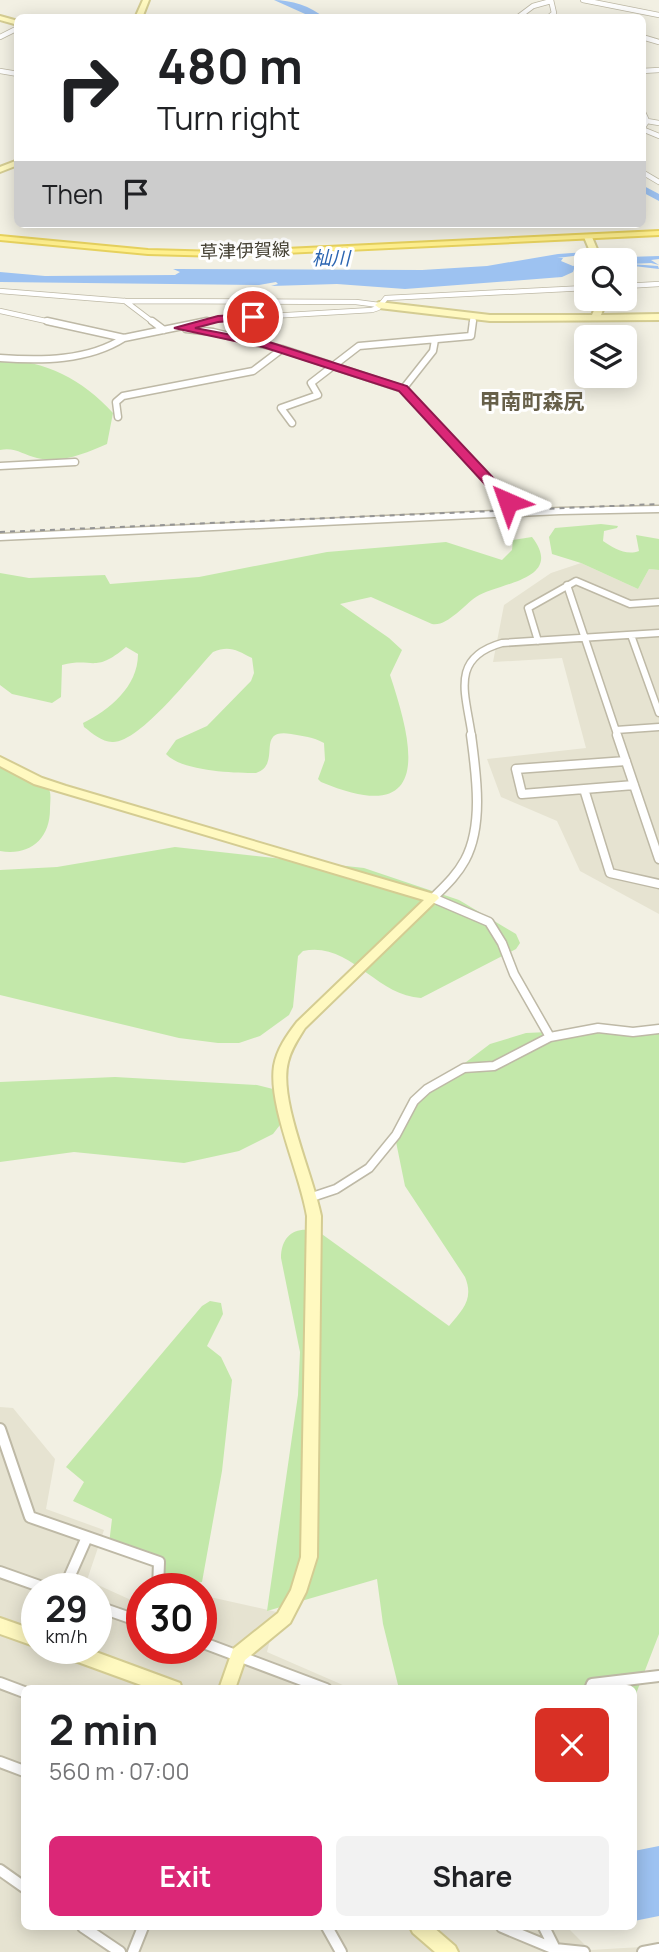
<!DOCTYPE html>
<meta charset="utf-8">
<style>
:root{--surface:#fff;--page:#f2f2f2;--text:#202124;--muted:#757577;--accent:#db2777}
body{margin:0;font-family:Manrope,"Noto Sans JP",sans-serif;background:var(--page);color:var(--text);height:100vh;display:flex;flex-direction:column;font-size:26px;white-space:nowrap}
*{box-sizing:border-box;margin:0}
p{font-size:23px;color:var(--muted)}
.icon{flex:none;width:38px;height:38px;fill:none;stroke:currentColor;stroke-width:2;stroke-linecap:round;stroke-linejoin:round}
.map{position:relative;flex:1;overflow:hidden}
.sheet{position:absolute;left:21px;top:1685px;width:616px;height:245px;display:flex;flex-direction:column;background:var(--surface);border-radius:10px;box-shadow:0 4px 18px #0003}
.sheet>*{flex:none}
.hud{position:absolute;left:14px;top:14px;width:632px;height:214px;border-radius:10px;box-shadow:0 4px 18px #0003;background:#fff;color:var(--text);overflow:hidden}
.tools{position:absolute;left:574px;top:248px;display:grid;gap:14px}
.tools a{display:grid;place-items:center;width:63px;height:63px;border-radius:10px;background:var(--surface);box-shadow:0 4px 18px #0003;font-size:35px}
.speed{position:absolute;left:21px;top:1573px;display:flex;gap:14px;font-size:35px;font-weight:700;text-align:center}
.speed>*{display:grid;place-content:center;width:91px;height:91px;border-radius:50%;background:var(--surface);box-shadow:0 4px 18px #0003;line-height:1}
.speed small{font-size:18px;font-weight:400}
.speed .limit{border:10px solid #d22;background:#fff;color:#111}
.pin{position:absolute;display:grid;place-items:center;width:60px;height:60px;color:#fff;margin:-30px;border:4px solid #fff;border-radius:50%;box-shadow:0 2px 7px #0007}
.me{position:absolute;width:77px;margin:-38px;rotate:317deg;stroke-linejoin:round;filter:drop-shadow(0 0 5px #0008)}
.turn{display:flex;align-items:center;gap:24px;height:147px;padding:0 28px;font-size:32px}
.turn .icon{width:91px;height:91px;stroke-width:2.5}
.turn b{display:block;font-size:49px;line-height:60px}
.then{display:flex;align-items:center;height:66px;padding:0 28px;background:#0003;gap:14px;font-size:26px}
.round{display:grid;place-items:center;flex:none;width:74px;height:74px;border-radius:10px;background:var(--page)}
.headline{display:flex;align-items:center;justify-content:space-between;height:119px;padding:0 28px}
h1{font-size:42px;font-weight:700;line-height:52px}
.button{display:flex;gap:14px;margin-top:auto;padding:14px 28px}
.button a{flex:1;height:80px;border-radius:10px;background:var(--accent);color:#fff;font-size:28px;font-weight:700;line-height:80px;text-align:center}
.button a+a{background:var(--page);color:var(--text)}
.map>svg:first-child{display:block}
</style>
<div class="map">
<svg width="659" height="1952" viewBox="0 0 659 1952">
<rect width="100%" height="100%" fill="#f2f0e3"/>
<!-- residential -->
<path fill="#e6e3d1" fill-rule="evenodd" d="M581,563L638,589L649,569L659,570V914L580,871L557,821L501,797L487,759L586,748L562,658L493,662L504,605L551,573Z
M0,1407L13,1408L55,1459L46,1509L104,1530L87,1580L142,1605V1648H201V1595L277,1612L267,1652L352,1689H24V1927H567L590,1950L659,1946V1952H0ZM37,1589H96V1648H37Z"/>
<!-- green -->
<path fill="#c3e8aa" d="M0,359C46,361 82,379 113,413L107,444C86,453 61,464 37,458C23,455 16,447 0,450Z
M601,524L618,526L617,528L604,531L603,541C613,548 626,556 639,551L636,535L659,539V570L649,569L638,589L581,563L552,554L549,537L555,528Z
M532,537C565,580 500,582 476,597C464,605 447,627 432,624L371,597L340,604L389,638L402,650L390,675C414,747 433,829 321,782L318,779L325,760L324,743C313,737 303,736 291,734C254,728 283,764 256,773C233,773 181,771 166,754L176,740L207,726L251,681L254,673L252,658C237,650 229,645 213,652C194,672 139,744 112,742C102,742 92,733 84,727L83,723C109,710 138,687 138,654L126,647C94,674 94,657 62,665L61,697L52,703L12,694L0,685V573L29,578L105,575L110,584L199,577L327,552L446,542L502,560L512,550L513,540Z
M0,758C12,764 46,780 50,792C51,797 50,805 50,809C50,840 29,856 0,851Z
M175,847L364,868L459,900L516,934L520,943L516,949L421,998C376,996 350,941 303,951L298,956L293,1007L289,1015L260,1036L239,1043H218L179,1038L0,995V870L57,867Z
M659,1027V1634L634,1699V1689H399L383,1624L377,1579L267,1611L298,1395L300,1352L281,1258C281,1234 297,1225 319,1232L449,1326C463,1309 474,1299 465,1277L405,1186L394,1132L411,1109L437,1084L490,1044L526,1033Z
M115,1077L257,1085L277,1090L283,1121L273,1134L239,1151L184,1163L74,1152L0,1162V1082Z
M210,1301L221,1303L223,1314L207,1346L221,1357L232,1380L222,1471L202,1582L159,1586V1562L109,1544L112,1519L73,1501L84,1482L66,1467L202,1306Z"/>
<!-- water -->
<path fill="#9dc2f1" d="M615,250L618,254L627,257L659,256V259L651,260L659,265L651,263L631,264L658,266L659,269L625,265V261H589L618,257L590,254L557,258H563L561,261L573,266L586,262V267L574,269L573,272L562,277L405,289L337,284L271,286L278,284L276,282L259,285L0,282V272L45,276L175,275L180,272L173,269L422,270L487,266L558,254Z
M659,1846V1916L634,1921V1851Z"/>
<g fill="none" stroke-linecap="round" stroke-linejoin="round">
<!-- river -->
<path fill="#9dc2f1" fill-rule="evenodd" d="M274,0C290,0 312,6 324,18H314Z
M642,185L659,194V201L642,192Z"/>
<defs>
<path id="street-far3" d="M583,0L659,15
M211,18H219
M517,18L533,6L551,1
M548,18L554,13L551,0
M0,37L18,28
M642,37L659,42
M0,71L18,74
M642,71L659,70
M642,110L647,121L642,129
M647,121L659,123
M642,129L659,136
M642,172L659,182
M625,286L659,284
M0,291L125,301L356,302L379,305
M125,301L154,323
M0,311L55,323
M199,323L218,319L372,310L378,308L386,298L586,288
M472,323L473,317"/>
<path id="street-far2" d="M47,321L124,338L207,321
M152,321L164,330
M186,329L213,332L282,349L403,389L508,502L515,513
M0,358C41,361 88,361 124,338
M403,389L433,351L435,340
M118,417L116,402L123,396L253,371L282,349
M292,423L281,408L318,395L311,383L359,346L471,336L473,321
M0,466L75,462
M0,537L560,511L659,509
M567,585L618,737
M631,635L659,713
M538,641L528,608L576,581L630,604L659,602
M616,730L659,727
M472,737C466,694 449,658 502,643L659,633"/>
<path id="street-far1" d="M471,735C476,773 484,825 465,860C457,875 445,886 433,898L489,922L502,943L514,974L550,1037
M617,735L659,859
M626,761L516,769L522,794L634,785
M584,789L610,873L659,884
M312,1197L336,1189L369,1168L396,1135L414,1101L427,1089L464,1068L494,1066L550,1037L598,1028L633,1032L659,1029"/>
<path id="street" d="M0,1429L30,1517L159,1562L158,1589
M0,1572L48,1589
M64,1589L87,1537
M96,1606L142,1622
M201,1642L326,1689
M0,1683L24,1692
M590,1689L592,1684L659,1676
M0,1762L24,1771
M0,1870L24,1887
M83,1927L120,1952
M327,1927L341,1952
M502,1927L555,1949L584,1952
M544,1927L555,1949
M133,1952L143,1927
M643,1952L659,1949"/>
<path id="secondary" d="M143,0H149L142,18H135Z
M0,16L18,21V25L0,20Z
M18,160V165L0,172V167Z
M585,235L592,237L602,261H594L584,237Z
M599,299H607L601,315L659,314V320L490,321L379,308L375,305L379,302L490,315H592Z
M0,757L42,778L66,786L437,895L439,898L305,1028C298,1039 291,1049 288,1062C278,1099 313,1175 321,1216L317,1557L306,1592L290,1623L245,1660L235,1689H219L233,1649L278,1613L291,1590L301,1557L307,1216C300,1173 268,1106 274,1066C277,1049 287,1035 297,1022L424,900L34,784L0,766Z
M0,1618L37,1631V1647L0,1634Z
M54,1648H85L180,1683L182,1689H152L56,1654Z
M410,1927H433L455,1946L458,1952H435L413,1933Z"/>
<path id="primary" d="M659,231V235L221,256L148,254L0,240V236L148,250L221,252Z"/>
</defs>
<!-- street-far3 casing -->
<use href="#street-far3" stroke="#beb9a6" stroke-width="6"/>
<!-- street-far2 casing -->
<use href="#street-far2" stroke="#beb9a6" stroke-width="9"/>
<!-- street-far1 casing -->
<use href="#street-far1" stroke="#beb9a6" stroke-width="11"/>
<!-- street casing -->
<use href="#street" stroke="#beb9a6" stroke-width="14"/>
<!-- secondary casing -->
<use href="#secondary" stroke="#d4cc92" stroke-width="4"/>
<!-- primary casing -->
<use href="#primary" stroke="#e6d15e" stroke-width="4"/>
<!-- street-far3 -->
<use href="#street-far3" stroke="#fff" stroke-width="4.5"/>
<!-- street-far2 -->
<use href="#street-far2" stroke="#fff" stroke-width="6"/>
<!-- street-far1 -->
<use href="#street-far1" stroke="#fff" stroke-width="8"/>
<!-- street -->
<use href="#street" stroke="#fff" stroke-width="10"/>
<!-- secondary -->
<use href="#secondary" fill="#fff9c0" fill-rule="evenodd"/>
<!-- primary -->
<use href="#primary" fill="#fff08f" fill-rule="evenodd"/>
<!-- rail -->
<path stroke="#949494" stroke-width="2" stroke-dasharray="5 5" stroke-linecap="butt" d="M0,532L659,504"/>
</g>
<!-- route -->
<path fill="#db2777" stroke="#8e194d" stroke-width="2" d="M253,314L259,317L257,319L218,322L195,328L269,342L407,386L513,499V505H504L399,391L263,347L174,328L218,316Z"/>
<g text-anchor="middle" stroke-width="6" stroke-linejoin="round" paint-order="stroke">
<!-- far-street labels -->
<g font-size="18" fill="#444033" stroke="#fff">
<text transform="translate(245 251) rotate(-2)" y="6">草津伊賀線</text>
</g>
<!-- far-water labels -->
<g font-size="19" font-style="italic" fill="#2b65b1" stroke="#fff">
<text x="331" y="265">杣川</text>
</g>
<!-- far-quarter labels -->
<g font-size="21" font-weight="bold" fill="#67604a" stroke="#fff">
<text x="532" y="409">甲南町森尻</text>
</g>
</g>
</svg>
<div class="tools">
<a><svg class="icon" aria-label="search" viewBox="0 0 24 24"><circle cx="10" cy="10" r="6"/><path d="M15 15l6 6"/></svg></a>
<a><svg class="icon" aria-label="layers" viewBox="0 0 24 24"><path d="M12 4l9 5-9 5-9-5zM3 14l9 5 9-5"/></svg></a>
</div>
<div class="speed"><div>29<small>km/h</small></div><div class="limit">30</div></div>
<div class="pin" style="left:253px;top:317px;background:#d93025"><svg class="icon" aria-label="arrive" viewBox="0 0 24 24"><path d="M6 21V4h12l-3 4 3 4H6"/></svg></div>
<svg class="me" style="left:508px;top:502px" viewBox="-20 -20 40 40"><path d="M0-17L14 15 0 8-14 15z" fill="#db2777" stroke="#fff" stroke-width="4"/></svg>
<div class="hud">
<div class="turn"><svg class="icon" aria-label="right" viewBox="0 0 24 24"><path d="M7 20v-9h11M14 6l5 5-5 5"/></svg><div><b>480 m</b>Turn right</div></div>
<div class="then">Then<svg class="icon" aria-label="arrive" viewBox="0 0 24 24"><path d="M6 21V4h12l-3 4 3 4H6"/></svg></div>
</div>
<section class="sheet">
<div class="headline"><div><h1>2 min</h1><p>560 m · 07:00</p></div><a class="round" style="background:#d93025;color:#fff"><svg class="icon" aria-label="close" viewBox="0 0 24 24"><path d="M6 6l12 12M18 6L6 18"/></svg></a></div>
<div class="button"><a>Exit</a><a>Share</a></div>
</section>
</div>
